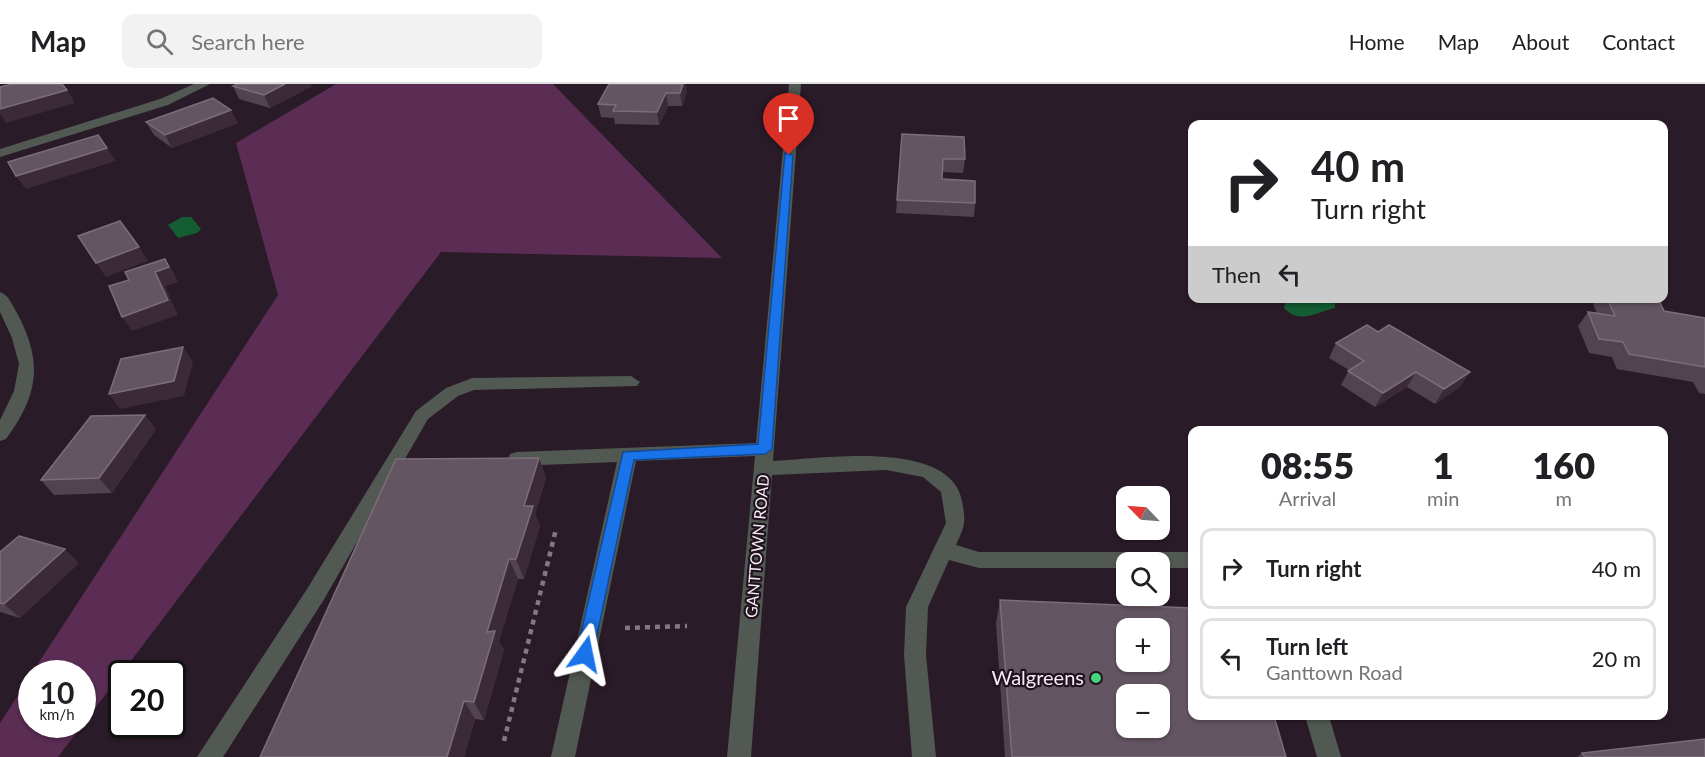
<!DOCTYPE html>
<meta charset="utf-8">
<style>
:root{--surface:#fff;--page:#f2f2f2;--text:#202124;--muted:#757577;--line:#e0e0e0}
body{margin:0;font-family:Lato,sans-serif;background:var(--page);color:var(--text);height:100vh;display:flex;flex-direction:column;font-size:22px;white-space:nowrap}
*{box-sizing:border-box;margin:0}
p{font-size:20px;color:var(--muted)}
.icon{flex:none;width:33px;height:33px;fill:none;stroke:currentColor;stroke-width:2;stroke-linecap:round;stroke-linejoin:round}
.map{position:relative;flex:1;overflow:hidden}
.details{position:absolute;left:1188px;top:342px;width:480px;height:294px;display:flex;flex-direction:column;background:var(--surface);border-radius:12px;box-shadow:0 2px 4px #0004}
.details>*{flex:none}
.guide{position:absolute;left:1188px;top:36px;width:480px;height:183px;border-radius:12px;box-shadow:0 2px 4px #0004;background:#fff;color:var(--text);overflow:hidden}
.needle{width:39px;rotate:295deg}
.buttons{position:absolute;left:1116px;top:402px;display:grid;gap:12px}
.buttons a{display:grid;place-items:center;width:54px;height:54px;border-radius:12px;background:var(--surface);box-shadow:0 2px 4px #0004;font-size:30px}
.speed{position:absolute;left:18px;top:576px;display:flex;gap:12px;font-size:30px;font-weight:700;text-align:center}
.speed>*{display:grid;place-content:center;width:78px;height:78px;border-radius:50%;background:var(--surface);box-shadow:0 2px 4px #0004;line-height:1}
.speed small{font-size:15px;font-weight:400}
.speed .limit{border:3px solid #111;border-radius:9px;background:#fff;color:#111}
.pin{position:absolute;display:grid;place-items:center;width:51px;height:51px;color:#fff;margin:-62px -26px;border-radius:50% 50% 50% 0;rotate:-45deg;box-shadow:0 0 6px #0007}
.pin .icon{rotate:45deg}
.me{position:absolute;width:66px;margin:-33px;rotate:12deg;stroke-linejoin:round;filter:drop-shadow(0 0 4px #0008)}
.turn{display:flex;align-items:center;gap:21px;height:126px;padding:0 24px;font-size:27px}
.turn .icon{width:78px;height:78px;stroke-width:2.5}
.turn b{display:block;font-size:42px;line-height:51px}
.then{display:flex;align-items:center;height:57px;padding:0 24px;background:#0003;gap:12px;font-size:22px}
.eta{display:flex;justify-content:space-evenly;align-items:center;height:102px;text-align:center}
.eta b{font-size:36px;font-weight:800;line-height:42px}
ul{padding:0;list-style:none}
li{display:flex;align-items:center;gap:18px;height:81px;margin:0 12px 9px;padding:0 12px;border:3px solid var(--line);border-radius:12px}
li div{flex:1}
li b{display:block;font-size:22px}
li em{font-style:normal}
header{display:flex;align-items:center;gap:36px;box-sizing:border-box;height:84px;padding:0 30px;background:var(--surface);border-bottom:2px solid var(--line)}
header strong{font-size:28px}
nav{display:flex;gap:33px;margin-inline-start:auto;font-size:21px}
.search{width:420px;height:54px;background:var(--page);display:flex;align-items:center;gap:15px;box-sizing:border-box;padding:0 21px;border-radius:12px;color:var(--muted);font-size:22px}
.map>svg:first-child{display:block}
</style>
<header>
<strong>Map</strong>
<div class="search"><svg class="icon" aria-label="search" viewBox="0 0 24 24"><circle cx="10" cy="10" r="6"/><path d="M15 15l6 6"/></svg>Search here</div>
<nav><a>Home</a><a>Map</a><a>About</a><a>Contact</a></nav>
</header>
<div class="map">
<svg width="1705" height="673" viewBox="0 0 1705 673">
<rect width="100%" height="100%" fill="#2a1b28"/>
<!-- green -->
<path fill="#5b2d55" d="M336,0H553L722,174L441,168L58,673H0V639L31,591L32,640H82V590L32,589L278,211L236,59Z"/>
<!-- water -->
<path fill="#145c31" d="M182,133H191L201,145L197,149L178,154L168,141Z
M1286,215H1335V224C1316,228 1300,241 1284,224Z"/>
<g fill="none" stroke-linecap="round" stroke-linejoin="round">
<!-- path -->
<path stroke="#857883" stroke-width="4.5" stroke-dasharray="5 5" stroke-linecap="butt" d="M625,544L687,542
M504,657L556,445"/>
<!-- minor -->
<path fill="#515952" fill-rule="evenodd" d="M194,0H210L168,21L0,73V65L160,15Z
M789,0H801L773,377C820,375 950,354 962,417C966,438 965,442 956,461L979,468H1192V484H1160V478H1126V484H979L949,476L928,523L926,571L936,673H912L904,571L906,523L946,439L941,408L923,393L886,386L772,391L751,673H727L755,372L636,377L575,673H551L617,378L517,382L510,380L508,375L510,370L517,368L756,359Z
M0,208C9,211 12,221 17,229C43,278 39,310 6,355L0,357V336L14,307L19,280L12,254L0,228Z
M631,292L640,298L637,302L474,306L458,312L428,335L323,517L223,673H197L307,505L416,327L446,304L472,294Z
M1305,632H1329L1341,673H1317Z"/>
</g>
<!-- wall -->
<path fill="#524350" d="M609,0L687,8L682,22H668L659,41L615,40L614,34L601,33L598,20Z
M233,2H312L270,24L239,15Z
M146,38L238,39L172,64L154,51Z
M902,50L965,75L963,89L942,88V95L975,119L974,133L896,129Z
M1597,214H1658L1664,227L1705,234V310L1699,309L1693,298L1617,285L1612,273L1589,269L1578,242L1588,228L1597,229L1593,220Z
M1336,259L1461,302L1435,320L1407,303L1375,323L1341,301L1349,286L1329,274Z
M156,345L112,409L54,411L41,396Z
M539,374L546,394L535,430L540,442L524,495H518L499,557L504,566L484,636L475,635L464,673L396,375Z
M0,468L79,479L20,534L0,528Z
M1000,516L1286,673H1005L996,539Z
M1582,669L1705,673H1577Z"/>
<!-- shaded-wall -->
<path fill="#3b2b39" d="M285,0H311L312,2L270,24L264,11Z
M683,0H686L687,8L682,22L680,9Z
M67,6L75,19L6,39L0,30V25Z
M666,9L668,22L659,41L657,28Z
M231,26L238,39L172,64L165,51Z
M107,64L116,77L26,105L16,92Z
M139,163L148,177L106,193L96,179Z
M165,175L174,189L178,198L165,202L178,231L132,247L122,233Z
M183,263L193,278L184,312L120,325L109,310Z
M1416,288L1407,303L1375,323L1383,309Z
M1470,288L1461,302L1435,320L1444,305Z
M145,331L156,345L112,409L99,394Z
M539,374L546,394L535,430L540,442L524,495L516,475L524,422Z
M65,465L79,479L20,534L4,520Z
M509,475L518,495L499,557L504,566L484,636L474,618L487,548Z
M464,617L475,635L464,673H447Z"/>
<!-- building -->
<path fill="#645562" stroke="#7b6d79" stroke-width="1.5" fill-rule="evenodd" d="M12,0H62L67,6L0,25V3Z
M237,0H285L264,11L233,2Z
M609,0H683L680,9H666L657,28L613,27L616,21L598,20Z
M213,14L231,26L165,51L146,38Z
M902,50L964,53L965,75H943L942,95L975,97V119L897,116Z
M98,51L107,64L16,92L8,78Z
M120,137L139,163L96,179L78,152Z
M165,175L169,183L155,188L168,216L122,233L109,202L129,196L125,188Z
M1607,214H1658L1664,227L1705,234V283L1629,270L1623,258L1599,255L1588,228L1615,232Z
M1367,241L1378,248L1389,241L1470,288L1444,305L1416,288L1383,309L1348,287L1364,277L1336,259Z
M183,263L174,297L109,310L121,275Z
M145,331L99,394L41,396L91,332Z
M539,374L524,422H533L516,475H509L487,548L495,547L474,618L464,617L447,673H260L396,375Z
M19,452L65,465L4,520L0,519V468Z
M1000,516L1192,524V632H1274L1286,673H1012ZM1126,544H1160V578H1126ZM1126,610H1160V644H1126Z
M1705,655V673H1585L1582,669Z"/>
<!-- route -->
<path fill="#1a73e8" stroke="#114b97" stroke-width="1.5" d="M785,69L793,71L772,365L765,370L634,376L593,570L591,575L585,577L579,575L576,570L623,368L758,360Z"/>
<!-- markers -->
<circle fill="#42d77b" stroke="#20121e" stroke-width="2" cx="1096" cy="594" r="6"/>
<g text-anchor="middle" stroke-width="4.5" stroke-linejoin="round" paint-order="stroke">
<!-- street labels -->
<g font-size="16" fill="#f8edf6" stroke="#20121e">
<text transform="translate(757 462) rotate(-85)" y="6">GANTTOWN ROAD</text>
</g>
<!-- near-poi labels -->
<g font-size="20" fill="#f8edf6" stroke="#20121e" text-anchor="end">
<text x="1084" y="601">Walgreens</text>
</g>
</g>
</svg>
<div class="buttons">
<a><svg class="needle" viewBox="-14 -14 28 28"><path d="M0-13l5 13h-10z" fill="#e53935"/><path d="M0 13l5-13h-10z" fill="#757577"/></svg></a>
<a><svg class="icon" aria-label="search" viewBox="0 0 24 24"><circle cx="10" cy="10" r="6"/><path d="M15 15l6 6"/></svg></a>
<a>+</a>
<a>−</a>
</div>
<div class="speed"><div>10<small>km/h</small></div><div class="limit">20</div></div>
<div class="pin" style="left:789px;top:71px;background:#d93025"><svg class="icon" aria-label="arrive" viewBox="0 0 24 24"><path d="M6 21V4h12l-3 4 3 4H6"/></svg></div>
<svg class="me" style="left:585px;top:570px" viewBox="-20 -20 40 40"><path d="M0-17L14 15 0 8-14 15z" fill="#1a73e8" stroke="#fff" stroke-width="4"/></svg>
<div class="guide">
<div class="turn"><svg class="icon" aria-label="right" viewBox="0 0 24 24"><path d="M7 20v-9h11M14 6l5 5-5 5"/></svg><div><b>40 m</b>Turn right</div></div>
<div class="then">Then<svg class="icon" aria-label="left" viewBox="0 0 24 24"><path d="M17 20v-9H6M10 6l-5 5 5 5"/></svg></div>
</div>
<section class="details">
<div class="eta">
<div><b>08:55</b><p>Arrival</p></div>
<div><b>1</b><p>min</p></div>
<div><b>160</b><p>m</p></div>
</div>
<ul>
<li><svg class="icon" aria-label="right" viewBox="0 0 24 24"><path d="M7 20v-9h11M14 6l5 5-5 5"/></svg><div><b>Turn right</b></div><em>40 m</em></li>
<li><svg class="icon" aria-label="left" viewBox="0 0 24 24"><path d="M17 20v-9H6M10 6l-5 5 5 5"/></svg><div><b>Turn left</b><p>Ganttown Road</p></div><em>20 m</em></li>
</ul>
</section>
</div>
